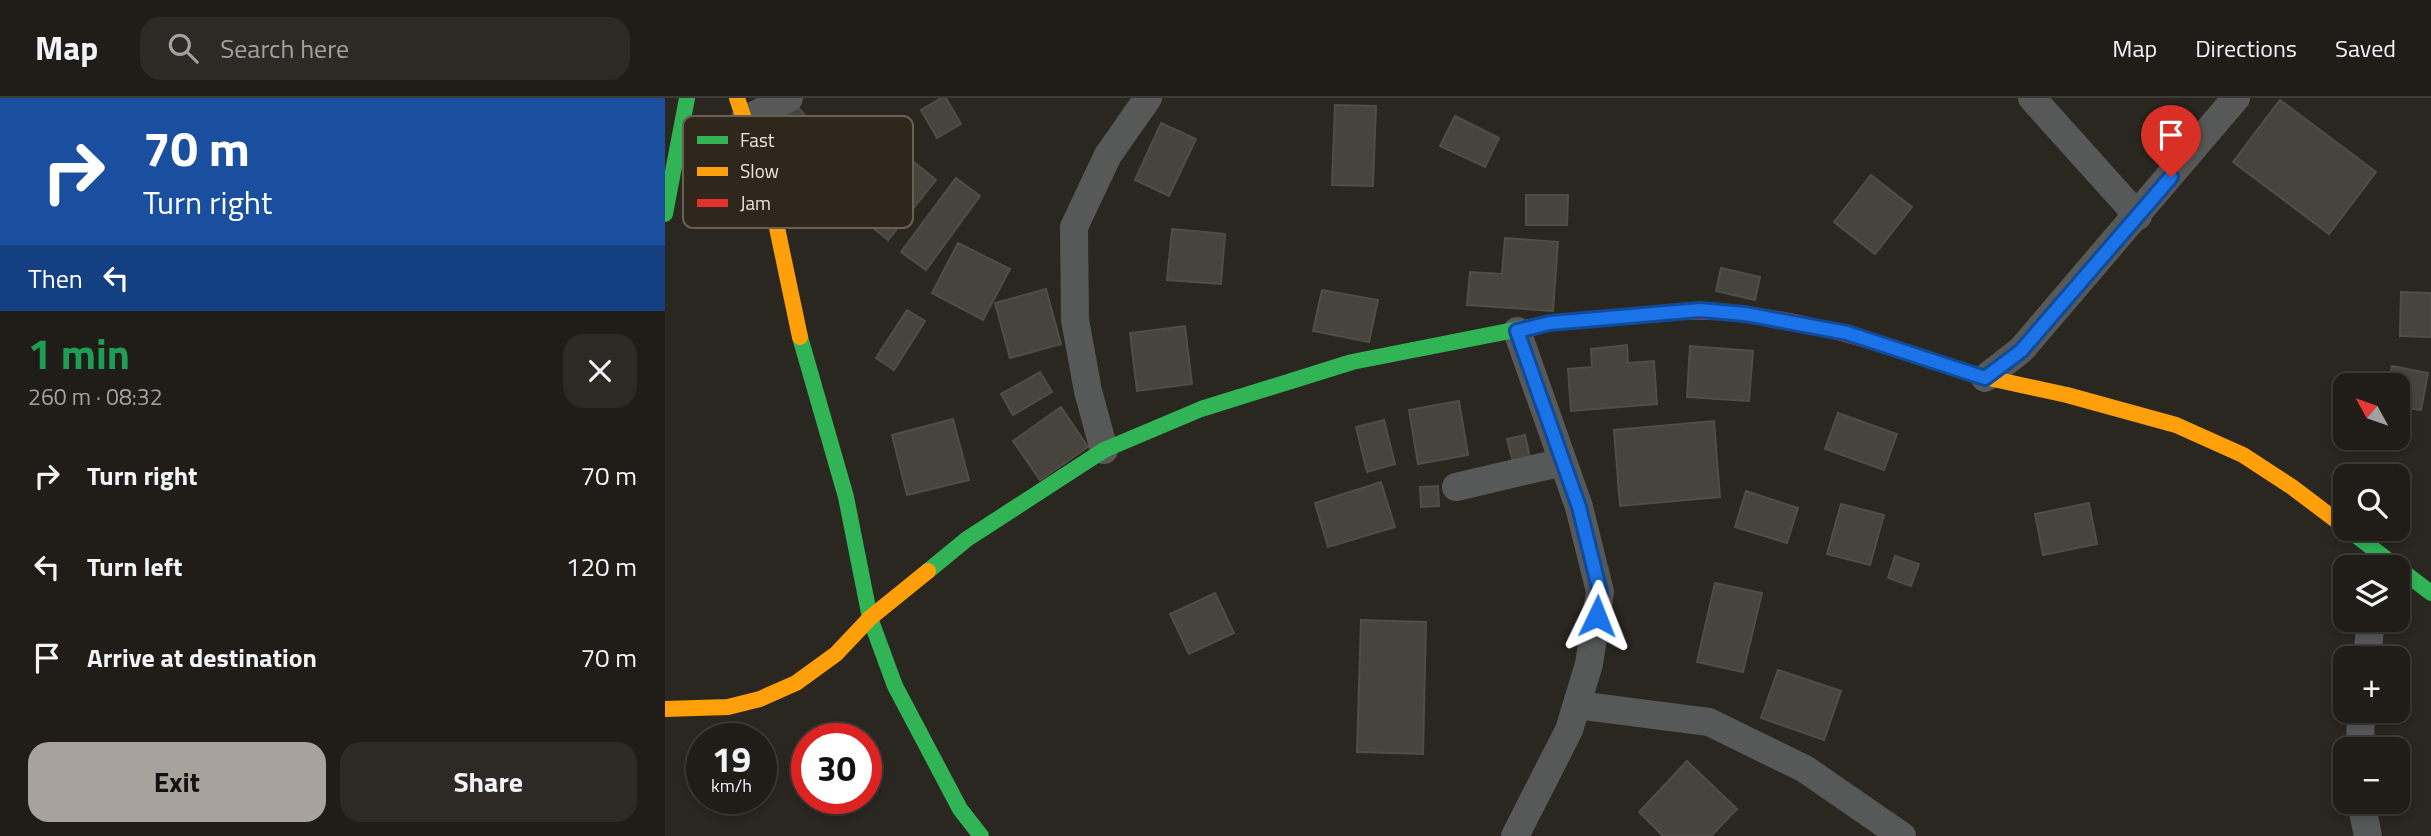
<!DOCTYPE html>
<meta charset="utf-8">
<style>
:root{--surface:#201c18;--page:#2d2925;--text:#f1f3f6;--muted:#a2a1a2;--line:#3d3a37;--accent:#a7a29b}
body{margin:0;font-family:"Titillium Web",sans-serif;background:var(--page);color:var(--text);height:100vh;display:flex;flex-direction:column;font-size:26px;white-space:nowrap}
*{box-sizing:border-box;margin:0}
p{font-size:23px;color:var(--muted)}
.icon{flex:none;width:38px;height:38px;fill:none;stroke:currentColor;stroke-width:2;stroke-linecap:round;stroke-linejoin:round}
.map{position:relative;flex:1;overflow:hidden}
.side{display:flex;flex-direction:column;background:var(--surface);width:665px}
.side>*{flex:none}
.banner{background:#1a4fa0;color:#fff;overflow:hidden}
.needle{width:46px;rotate:310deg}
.fabs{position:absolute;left:1668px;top:275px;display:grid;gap:14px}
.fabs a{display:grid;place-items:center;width:77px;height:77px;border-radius:14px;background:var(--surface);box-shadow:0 4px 10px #0003,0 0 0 2px var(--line);font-size:35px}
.speed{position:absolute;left:21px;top:625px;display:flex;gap:14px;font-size:35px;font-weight:700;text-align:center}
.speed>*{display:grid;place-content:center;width:91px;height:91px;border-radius:50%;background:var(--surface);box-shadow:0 4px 10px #0003,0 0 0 2px var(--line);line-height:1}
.speed small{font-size:18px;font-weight:400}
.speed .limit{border:10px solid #d22;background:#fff;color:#111}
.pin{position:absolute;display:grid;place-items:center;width:60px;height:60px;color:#fff;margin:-72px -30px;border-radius:50% 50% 50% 0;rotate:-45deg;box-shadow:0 0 7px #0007}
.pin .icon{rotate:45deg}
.me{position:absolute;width:77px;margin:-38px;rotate:2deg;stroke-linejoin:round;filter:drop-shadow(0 0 5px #0008)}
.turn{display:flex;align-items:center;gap:24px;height:147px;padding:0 28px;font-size:32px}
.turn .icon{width:91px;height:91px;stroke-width:2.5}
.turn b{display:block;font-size:49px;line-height:60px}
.then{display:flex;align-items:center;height:66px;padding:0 28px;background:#0003;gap:14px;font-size:26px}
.round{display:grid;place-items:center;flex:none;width:74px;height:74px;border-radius:21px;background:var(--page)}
.overview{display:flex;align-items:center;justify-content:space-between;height:119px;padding:0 28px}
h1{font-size:42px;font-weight:700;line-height:52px;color:#1e9e55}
.cta{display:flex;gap:14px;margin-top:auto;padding:14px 28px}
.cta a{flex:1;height:80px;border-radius:21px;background:var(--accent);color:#111;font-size:28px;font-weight:700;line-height:80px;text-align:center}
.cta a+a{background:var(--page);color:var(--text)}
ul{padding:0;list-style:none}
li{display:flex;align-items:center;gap:21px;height:91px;padding:0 28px}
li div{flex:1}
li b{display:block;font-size:26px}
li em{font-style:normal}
header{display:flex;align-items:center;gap:42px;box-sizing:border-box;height:98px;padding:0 35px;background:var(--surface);border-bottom:2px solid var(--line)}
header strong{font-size:33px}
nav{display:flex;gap:38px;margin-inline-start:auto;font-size:24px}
.search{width:490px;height:63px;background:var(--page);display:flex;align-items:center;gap:18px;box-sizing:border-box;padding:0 24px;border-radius:21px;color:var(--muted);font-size:26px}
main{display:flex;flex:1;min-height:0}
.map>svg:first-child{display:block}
</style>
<header>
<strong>Map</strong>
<div class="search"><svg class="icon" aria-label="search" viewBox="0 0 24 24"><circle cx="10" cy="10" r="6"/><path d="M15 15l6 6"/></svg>Search here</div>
<nav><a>Map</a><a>Directions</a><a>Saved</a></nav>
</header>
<main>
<section class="side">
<div class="banner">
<div class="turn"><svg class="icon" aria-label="right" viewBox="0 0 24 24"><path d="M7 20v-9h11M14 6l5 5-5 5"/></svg><div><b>70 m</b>Turn right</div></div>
<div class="then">Then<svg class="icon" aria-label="left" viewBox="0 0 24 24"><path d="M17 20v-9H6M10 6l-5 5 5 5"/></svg></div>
</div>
<div class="overview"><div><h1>1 min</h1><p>260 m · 08:32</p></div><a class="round"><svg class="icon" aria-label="close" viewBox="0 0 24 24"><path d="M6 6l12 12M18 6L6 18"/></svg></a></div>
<ul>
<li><svg class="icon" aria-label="right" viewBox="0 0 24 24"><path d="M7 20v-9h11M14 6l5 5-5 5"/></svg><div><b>Turn right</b></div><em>70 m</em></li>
<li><svg class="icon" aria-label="left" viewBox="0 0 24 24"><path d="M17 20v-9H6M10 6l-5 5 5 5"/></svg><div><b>Turn left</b></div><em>120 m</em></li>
<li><svg class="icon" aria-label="arrive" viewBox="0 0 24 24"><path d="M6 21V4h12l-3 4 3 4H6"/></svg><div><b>Arrive at destination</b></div><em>70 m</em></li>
</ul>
<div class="cta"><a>Exit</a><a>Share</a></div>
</section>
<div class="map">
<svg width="1766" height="738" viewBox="0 0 1766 738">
<rect width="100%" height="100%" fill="#2a2620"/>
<!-- building -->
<path fill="#47433d" stroke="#504c47" stroke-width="2" d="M276,0H281L296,26L272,40L256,12Z
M1615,2L1711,74L1664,136L1568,64Z
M670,7L711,8L708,88L667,87Z
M132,8L157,38L120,69L95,39Z
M790,18L834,40L820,69L775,48Z
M496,25L531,41L504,98L470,82Z
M249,64L271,82L223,142L201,124Z
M1206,77L1247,109L1210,156L1169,124Z
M291,80L315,98L261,172L236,154Z
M861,97H903L902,127H861Z
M507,131L560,136L556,186L502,182Z
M840,140L893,144L888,213L802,207L805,174L837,176Z
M293,145L345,171L318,222L267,195Z
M1056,170L1095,179L1090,202L1051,193Z
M381,191L396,246L345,260L330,205Z
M657,192L713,202L704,244L648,233Z
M1736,194L1766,195V239L1735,238Z
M242,212L260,223L229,272L211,260Z
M520,228L527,286L472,293L465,235Z
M962,247L963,265L989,263L992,306L906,313L903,271L927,269L926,251Z
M1025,248L1088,253L1084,303L1022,299Z
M1727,268L1763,275L1756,312L1732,308V287H1723Z
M375,274L387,294L348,317L336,296Z
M794,303L803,357L753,366L744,312Z
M396,309L423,349L375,382L348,343Z
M1173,315L1232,336L1219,372L1160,351Z
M288,321L304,382L242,397L227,337Z
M719,322L730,366L702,374L691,329Z
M1049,323L1055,399L955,408L949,332Z
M860,337L866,364L849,368L842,341Z
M716,384L730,429L663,449L650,405Z
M773,388L774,408L756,409L755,389Z
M1081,393L1133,410L1122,445L1070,429Z
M1424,405L1432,446L1378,457L1370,416Z
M1176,406L1219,417L1205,467L1162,456Z
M1230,458L1254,466L1246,488L1223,480Z
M1050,485L1097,495L1078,574L1032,564Z
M550,495L569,535L524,556L505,516Z
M696,522L761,524L758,656L692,654Z
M1113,572L1176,593L1159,642L1096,620Z
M1022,663L1072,711L1046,738H998L974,714Z"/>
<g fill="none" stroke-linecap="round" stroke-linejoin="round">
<!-- street -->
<path stroke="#575858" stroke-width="28" d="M1367,0L1473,118
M79,22L124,0
M1320,280L1356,252L1571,0
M439,352L423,293L410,222L409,129L443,57L483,0
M791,389L898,364
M1702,560L1706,522
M912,607L1044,624L1140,671L1237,738
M1695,651L1696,612
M1696,704L1703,738
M850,738L904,632L924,566L935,494L914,409L852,233"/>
<!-- fast -->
<path stroke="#30b455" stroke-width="16" d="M0,116L22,0
M135,239L181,399L205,520L230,588L295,711L316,738
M1681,430L1732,469
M1732,469L1766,495
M263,473L302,441L439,352L536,311L687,264L885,225L1002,215"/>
<!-- slow -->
<path stroke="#ff9f0a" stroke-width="16" d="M72,0L107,106L135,239
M1310,277L1402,297L1511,327L1578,357L1627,389L1680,429
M0,611L63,609L95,601L131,585L171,556L205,520L263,473"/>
<!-- jam -->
<path stroke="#e5322d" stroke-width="16" d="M1002,215C1108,206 1212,245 1310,277"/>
</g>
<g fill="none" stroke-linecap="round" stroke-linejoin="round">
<defs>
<path id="route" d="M932,518L935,494L914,409L852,233L885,225L1035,212L1080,216L1182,235L1320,280L1356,253L1506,79"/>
</defs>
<!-- route casing -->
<use href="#route" stroke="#114b97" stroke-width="18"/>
<!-- route -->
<use href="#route" stroke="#1a73e8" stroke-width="12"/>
</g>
<!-- legend -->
<rect x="18" y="18" width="230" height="112" rx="10" fill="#2f271b" stroke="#676055" stroke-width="2"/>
<rect x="32" y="38" width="31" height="8" fill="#30b455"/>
<rect x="32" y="69" width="31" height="9" fill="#ff9f0a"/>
<rect x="32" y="101" width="31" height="8" fill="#e5322d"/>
<g font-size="19" fill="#eae4dd">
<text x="75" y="49">Fast</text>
<text x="75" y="80">Slow</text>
<text x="75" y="112">Jam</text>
</g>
</svg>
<div class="fabs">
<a><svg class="needle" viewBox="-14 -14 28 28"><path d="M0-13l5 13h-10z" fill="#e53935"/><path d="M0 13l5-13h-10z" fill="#a2a1a2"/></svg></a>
<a><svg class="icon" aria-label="search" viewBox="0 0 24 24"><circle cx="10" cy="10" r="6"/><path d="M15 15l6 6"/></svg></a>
<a><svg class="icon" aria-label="layers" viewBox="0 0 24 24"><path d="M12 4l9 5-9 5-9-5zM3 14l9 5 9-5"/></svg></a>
<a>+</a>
<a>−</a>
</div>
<div class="speed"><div>19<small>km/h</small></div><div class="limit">30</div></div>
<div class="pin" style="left:1506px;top:79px;background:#d93025"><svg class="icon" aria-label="arrive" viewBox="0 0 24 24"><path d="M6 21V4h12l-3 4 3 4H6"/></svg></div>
<svg class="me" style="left:932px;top:518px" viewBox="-20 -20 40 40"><path d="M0-17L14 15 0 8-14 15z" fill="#1a73e8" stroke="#fff" stroke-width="4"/></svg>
</div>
</main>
